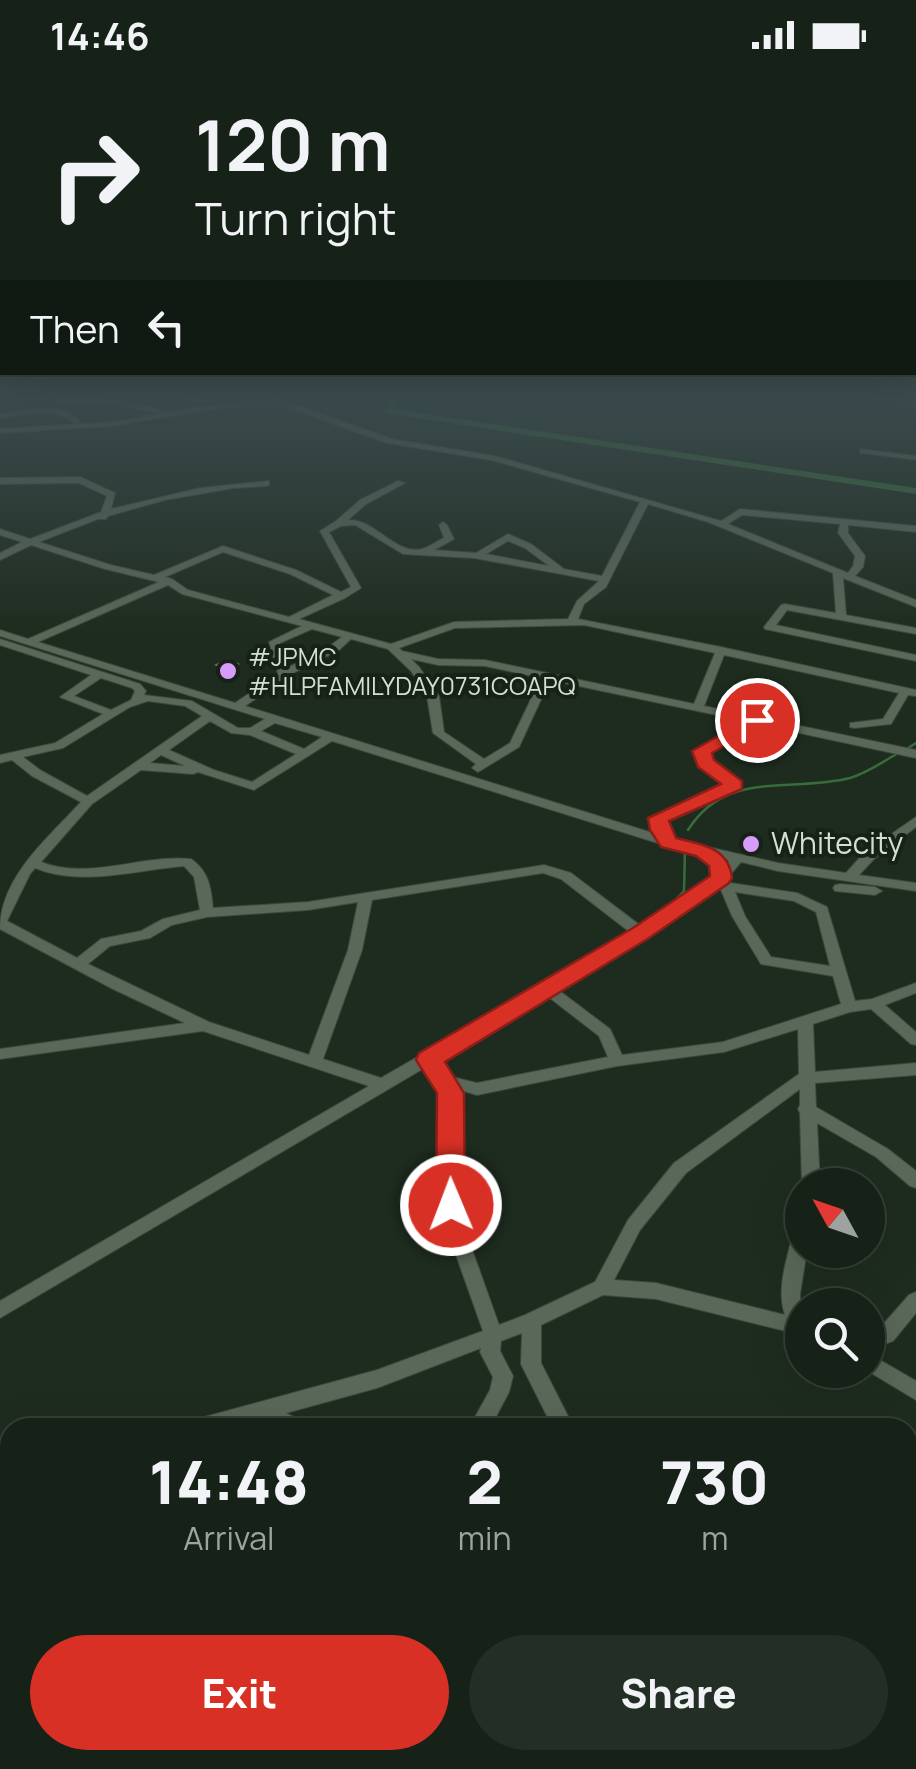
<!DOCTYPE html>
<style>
:root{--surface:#162117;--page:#232e24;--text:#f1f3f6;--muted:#9ea3a1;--line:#353e36;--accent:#d93025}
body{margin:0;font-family:Manrope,sans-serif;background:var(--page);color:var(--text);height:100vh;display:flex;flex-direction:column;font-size:38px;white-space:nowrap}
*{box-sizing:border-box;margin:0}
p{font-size:32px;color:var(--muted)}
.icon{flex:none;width:55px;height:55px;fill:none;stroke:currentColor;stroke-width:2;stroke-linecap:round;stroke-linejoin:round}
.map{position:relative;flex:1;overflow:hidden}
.details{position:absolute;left:0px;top:1348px;width:918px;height:352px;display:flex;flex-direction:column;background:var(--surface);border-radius:30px 30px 0 0;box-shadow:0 10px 40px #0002,0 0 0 2px var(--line)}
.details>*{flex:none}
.hud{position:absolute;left:0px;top:0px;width:918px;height:305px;box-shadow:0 10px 40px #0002,0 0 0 2px var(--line);background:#162117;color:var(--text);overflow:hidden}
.needle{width:65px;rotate:310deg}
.fabs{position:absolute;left:785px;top:1098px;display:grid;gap:20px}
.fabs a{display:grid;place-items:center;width:100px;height:100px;border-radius:50%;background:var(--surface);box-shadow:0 10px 40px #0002,0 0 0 2px var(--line);font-size:50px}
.pin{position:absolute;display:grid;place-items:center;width:85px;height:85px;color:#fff;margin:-42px;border:5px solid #fff;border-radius:50%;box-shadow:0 2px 10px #0007}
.me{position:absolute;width:110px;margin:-55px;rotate:359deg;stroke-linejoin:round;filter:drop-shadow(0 0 8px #0008)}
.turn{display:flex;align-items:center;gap:35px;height:210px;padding:0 30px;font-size:45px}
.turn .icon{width:130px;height:130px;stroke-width:2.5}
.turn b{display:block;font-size:70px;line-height:85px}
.then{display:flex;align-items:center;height:95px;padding:0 30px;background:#0003;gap:20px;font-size:38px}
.eta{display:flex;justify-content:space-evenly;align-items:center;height:170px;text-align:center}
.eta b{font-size:60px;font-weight:800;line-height:70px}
.primary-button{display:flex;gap:20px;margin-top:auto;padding:20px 30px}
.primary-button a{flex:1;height:115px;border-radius:60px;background:var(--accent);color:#fff;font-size:40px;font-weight:800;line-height:115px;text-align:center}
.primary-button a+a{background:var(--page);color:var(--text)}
.status{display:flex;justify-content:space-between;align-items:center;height:70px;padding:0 50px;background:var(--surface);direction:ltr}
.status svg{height:28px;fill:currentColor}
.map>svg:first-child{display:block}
</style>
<div class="status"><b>14:46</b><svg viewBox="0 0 49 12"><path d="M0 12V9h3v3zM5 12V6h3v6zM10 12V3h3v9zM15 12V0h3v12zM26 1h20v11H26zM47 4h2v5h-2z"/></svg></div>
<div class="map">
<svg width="916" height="1699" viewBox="0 0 916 1699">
<rect width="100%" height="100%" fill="#1e2c1f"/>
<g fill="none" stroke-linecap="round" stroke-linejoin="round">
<!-- stream -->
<path stroke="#386d3b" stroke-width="2.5" d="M905,680L916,673
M688,760C726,699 790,723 850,708C867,703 883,692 898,683
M667,839L684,821L685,779
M638,857L652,849
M619,868L631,861"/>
<!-- river -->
<path fill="#386d3b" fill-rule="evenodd" d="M390,326H400L393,339L916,418V424L384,343Z"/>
<defs>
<path id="minor" d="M8,326C53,326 122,324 162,341L158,343L117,334L60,332L56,330Z
M149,326H186L211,330L207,332Z
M270,326H279L287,332L392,369L495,386L721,451L740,439L916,456V462L848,455V463L865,486L863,497L855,506L916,530V537L843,508L846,545L916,558V564L787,540L776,555L916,585V591L765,559L764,557L781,535L785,534L836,543L833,503L708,452L648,434L606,517L584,534L578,549L721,577L916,620V626L908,625L891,654L854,658L850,657V653L883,649L899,623L724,585L704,636L916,680V688L757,654L708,682L711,691L739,712L741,715L739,718L665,750L666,760L673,769L778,793L846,803L864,783L916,747V757L874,789L859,805L916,813V821L778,801L741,792L724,812L797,823L827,837L855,931L872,929L916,913V923L885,935L916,962V975L911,974L871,939L850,942L813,954L815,1002L916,993V1005L815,1013L816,1037L888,1079L916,1101V1118L910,1116L876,1087L817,1053L820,1115H802L800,1043L798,1039L800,1035V1019L686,1103L640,1160L614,1210L656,1213L785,1245C776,1218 787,1190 793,1163L796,1158L802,1156V1180H807L800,1224L802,1265L656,1229L603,1225L541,1255V1293L574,1358H553L521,1294L522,1263L501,1271L500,1281L513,1306L509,1322L490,1358H469L490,1320L493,1307L480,1282L481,1278L377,1318L286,1343L303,1352L306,1358H276L261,1350L232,1358H187L190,1352L197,1349L377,1300L483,1261L446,1157L442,1135V1023L440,1013L426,997L0,1248V1231L369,1016L203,961L0,989V979L185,953L113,919L0,859C0,807 48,768 81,732L32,706L12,690L0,693V685L55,673L103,644L60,627L91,605L0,575V569L140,614L146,621L144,625L192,631L238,658H250L265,649L0,566V560L28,569L159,512L105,499L31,475L0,490V483L22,472L0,465V459L30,469L101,442L107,426L79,413L0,414V408L80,407L115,423L111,439L200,418L269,411V415L266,416L234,418L165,430L108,446L106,449H98L39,472L111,495L154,505L223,476L296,500L341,522L351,517L320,461L336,451L360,430L398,411L405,413L366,434L348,450C375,448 394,485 422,479C429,477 437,471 444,468L439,455L443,452L447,455L454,469L434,480L476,483L508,464L531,474L564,499L602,506L640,432L491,390L387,373L283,336L226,337L112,356L0,363V359L76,354C54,336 26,345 0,348V344C28,340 62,330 82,354L112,352L226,333L277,332ZM742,445L840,454L838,463L855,486L853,496L848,503L728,454ZM355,455L403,484L474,488L599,511L577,531L568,549L454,552L391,574L299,549L345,528L361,518L329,462L341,456ZM508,471L525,478L549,496L486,484ZM223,482L290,504L333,525L289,547L188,520L172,509L165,507ZM168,515L182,524L302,556L269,572L278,604L235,633L38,572ZM584,555L715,583L694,634L485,590L438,589L402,581L399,578L455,558ZM312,559L342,567L324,580L287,598L280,573ZM351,569L388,579L411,601L427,626L433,663L476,694L472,698L478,702L519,677L550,610L745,651L696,681L701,696L726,714L655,745L654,760L656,764L245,636L295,602L339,580ZM411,589L438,595L485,596L541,608L510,673L484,689L444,662L439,626L419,597ZM101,608L132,618L135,621L131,630L111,640L74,626ZM148,631L185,636L202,646L87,726L40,700L23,687L63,678L130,637ZM210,651L231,663L250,665L296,684L252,712L214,700L169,680ZM275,653L322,667L304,679L261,661ZM332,671L664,775L729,790L709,812L641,856L571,803L544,795L308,832L213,838C211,818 209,801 191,789C141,784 90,811 41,792L92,734L141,700L193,704L198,702L254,720ZM161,685L185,696L150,693ZM184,796L194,807L200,840L163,849L141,861L101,869L77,888L7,851L30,804L35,798C82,817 136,800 184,796ZM543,803L561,809L631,863L381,1008L323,989L362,880L372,830ZM716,819L721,820L732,846L761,894L833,906L841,934L723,972L622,985L610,959L557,919L646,866ZM735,822L794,831L816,842L830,896L771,887L745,846ZM358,832L348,880L309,985L209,952L88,894L110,876L150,868L172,855L207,847L308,840ZM546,925L599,966L608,987L477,1013L452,1007L438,990ZM798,959L799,1004L674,1093L628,1150L595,1212L525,1245L499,1255L464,1157L460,1135L457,1019L477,1025L617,996L724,982Z
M860,379L916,386V390L863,383H860Z
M840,814L875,817L882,821L875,825L835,821L833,818L835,815Z
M916,1222V1243L893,1271L868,1280V1264L879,1259L909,1225Z
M868,1283L916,1311V1330L866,1300Z
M10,1384V1404L0,1406V1386Z
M908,1544L916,1545V1567L908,1566Z
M0,1565L10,1568V1590L0,1587Z
M74,1690H131L127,1699H78Z
M444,1690H468L471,1699H447Z"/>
</defs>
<!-- minor casing -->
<use href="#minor" stroke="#3d493d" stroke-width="2"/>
<!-- minor -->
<use href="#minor" fill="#596858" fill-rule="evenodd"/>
</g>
<!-- wall -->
<path fill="#473e4c" d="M217,595L237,601L227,606L218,601Z"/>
<!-- shaded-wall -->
<path fill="#303034" d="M237,594V601L227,606L226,599Z"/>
<!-- building -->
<path fill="#564f5b" stroke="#6a666e" stroke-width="2.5" d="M228,590L237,594L226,599L217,595Z"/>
<!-- sky -->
<linearGradient id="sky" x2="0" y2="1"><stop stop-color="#101811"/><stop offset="0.58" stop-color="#3b4b4d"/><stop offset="1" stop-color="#3b4b4d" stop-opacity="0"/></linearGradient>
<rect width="916" height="564" fill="url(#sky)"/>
<!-- route -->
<path fill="#d93025" stroke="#8d1f18" stroke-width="2.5" d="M757,644L764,646V654L712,683L714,690L742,711V719L669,751L676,768C702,774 729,778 732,808L729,813L649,868L445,992L464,1023L465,1135L461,1143L451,1146L441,1143L436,1135L437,1023L416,990L419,983L633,858L710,806L709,796L696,786L661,777L650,760L648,748L721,714L698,697L692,681Z"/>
<!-- markers -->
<g fill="#d79bf9" stroke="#152215" stroke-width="4">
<circle cx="228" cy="601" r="10"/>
<circle cx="751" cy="774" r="10"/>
</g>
<g text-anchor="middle" stroke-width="8" stroke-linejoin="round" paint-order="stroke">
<!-- far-poi labels -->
<g font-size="25" fill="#d5ded5" stroke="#152215" text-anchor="start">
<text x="248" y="596">#JPMC<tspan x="248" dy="29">#HLPFAMILYDAY0731COAPQ</tspan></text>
</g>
<!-- poi labels -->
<g font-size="30" fill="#d5ded5" stroke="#152215" text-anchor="start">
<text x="771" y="784">Whitecity</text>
</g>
</g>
</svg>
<div class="fabs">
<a><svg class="needle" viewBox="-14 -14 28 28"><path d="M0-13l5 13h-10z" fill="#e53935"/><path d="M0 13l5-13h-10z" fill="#9ea3a1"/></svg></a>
<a><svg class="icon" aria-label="search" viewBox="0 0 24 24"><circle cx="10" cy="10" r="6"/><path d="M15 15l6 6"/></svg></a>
</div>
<div class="pin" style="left:757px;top:650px;background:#d93025"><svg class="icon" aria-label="arrive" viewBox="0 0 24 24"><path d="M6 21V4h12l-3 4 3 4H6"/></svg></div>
<svg class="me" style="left:451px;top:1135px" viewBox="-20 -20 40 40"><circle r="17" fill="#d93025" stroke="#fff" stroke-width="3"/><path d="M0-11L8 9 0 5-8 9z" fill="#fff"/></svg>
<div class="hud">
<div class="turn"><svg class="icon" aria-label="right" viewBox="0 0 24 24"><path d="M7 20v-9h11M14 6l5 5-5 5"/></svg><div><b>120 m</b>Turn right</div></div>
<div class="then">Then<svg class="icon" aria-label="left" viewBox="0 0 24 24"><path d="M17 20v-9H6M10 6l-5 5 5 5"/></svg></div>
</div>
<section class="details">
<div class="eta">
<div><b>14:48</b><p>Arrival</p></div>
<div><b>2</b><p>min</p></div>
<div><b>730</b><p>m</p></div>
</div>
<div class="primary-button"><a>Exit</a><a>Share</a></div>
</section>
</div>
